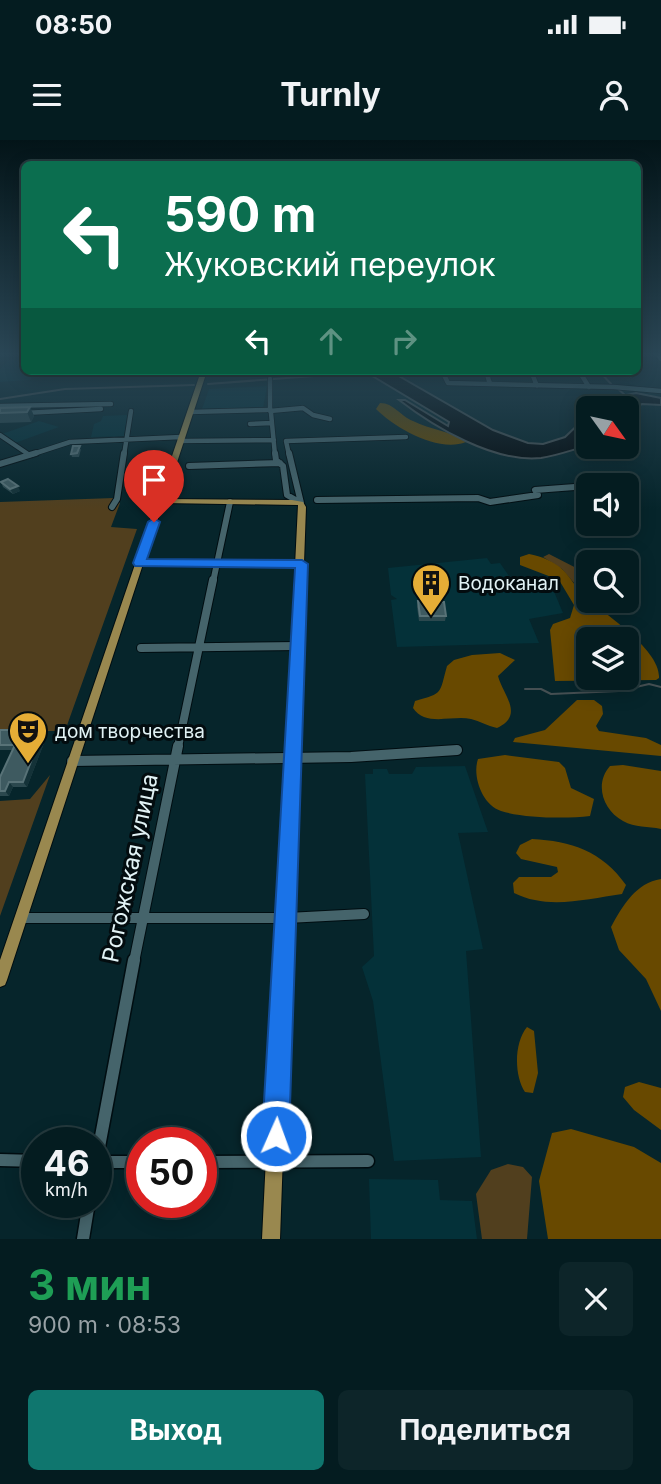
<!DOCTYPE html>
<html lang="ru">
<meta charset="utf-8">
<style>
:root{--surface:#041c20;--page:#0d2529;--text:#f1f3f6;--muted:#97a1a5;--line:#253a3e;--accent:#0f766e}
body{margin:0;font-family:Inter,sans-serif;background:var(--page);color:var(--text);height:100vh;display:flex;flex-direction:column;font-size:26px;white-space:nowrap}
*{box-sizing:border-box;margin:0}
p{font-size:23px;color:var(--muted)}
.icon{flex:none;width:38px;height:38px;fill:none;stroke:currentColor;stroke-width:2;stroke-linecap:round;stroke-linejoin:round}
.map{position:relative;height:1099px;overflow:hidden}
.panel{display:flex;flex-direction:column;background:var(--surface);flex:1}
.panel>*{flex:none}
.guide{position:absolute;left:21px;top:21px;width:620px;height:214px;border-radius:10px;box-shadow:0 4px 18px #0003,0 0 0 2px var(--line);background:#0b6e4f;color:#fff;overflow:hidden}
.needle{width:46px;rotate:123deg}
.buttons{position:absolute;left:576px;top:256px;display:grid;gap:14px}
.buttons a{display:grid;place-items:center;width:63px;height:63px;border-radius:10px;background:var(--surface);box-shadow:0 4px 18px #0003,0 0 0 2px var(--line);font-size:35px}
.speed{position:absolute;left:21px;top:987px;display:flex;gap:14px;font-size:35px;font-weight:700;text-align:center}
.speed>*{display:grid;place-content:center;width:91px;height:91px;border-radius:50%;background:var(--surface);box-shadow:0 4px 18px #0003,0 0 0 2px var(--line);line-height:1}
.speed small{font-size:18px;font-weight:400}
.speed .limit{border:10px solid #d22;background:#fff;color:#111}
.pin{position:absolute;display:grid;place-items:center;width:60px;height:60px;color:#fff;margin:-72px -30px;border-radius:50% 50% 50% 0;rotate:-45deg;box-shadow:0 0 7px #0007}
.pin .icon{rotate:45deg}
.me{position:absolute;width:77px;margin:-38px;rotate:2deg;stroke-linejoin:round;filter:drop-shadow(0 0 5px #0008)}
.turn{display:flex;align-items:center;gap:24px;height:147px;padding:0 28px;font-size:32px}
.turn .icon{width:91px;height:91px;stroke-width:2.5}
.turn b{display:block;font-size:49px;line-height:60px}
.lanes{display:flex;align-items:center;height:66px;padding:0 28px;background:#0003;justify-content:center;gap:35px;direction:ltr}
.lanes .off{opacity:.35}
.round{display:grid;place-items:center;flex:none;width:74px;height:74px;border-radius:10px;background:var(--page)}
.headline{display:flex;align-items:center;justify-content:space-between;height:119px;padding:0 28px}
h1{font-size:42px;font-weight:700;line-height:52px;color:#1e9e55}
.cta{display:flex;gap:14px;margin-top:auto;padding:14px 28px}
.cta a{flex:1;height:80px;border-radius:10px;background:var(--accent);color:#fff;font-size:28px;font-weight:700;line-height:80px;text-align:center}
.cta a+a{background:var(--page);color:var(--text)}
.status{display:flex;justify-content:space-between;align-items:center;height:49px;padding:0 35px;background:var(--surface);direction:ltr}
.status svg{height:19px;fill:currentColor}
header{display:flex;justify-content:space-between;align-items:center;height:91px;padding:0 28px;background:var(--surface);font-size:32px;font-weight:700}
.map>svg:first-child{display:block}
</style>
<div class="status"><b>08:50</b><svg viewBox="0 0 49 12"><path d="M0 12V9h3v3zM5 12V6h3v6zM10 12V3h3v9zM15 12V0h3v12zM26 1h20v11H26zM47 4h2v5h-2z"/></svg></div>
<header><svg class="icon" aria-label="menu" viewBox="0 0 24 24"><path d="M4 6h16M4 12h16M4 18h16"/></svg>Turnly<svg class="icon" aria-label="person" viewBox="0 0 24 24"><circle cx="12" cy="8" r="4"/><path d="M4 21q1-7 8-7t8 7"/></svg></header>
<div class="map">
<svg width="661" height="1099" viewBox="0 0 661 1099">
<rect width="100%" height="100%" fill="#06252b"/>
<!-- built -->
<path fill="#043139" d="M24,218V231H35L30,240L0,242V229L10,219Z
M267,246L263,268L202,269L209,249Z
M127,275L124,296L91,297L94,284L101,281L103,276Z
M39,281L59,287L15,303L2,294Z
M487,418L491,424L500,423L509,436L550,442L563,473L529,479L539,503L397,507L391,460L397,459L391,455L388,428Z
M465,626L488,692L458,693L483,809L466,811L481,1017L394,1021L373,861L362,827L374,816L365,634H373V629H387L389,634H412L416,627Z
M369,1039L438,1040L440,1060L472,1061L477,1099H371Z"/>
<!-- green -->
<path fill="#513f1e" d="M114,358L120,363L111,387L137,389L65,591H0V362Z
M549,414L588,434V459L562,429L543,417Z
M627,448L636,455L640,466C620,476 606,474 589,460H626Z
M50,635L0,776V661L30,659Z
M508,1024L523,1027L532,1037L527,1099H482L476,1054L491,1030Z"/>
<!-- forest -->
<path fill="#684900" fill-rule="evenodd" d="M380,263C394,263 400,276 413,281C431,290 449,290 466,302C438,313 395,288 376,269Z
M529,414C541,416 555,422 563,430C571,438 576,448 584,455C602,473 661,509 659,538L656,540L555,541L550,490L553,484L570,478L574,465L559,440L520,425V417ZM588,499H626V537H588Z
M500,513L515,520L498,536C503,555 525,575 497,588C487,586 480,581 471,579C452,575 425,587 413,568L415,561C444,553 439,554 447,526L454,520L472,515Z
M577,560H594L602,566L603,574L596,586L599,591L646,598L661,605V616L513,602L515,598L545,590Z
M505,615L559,622L565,628L571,648L594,659L590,676C566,679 523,678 501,671C482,665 472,636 478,619Z
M623,625L661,631V689C648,686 635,688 623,681C603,670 594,644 610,626Z
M532,699C571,701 602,711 626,745L622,754C586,759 548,770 514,753L513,743L519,737H551L558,732L557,727L521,719L516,713L520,705Z
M661,739V871L646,839L619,810L611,787C623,765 636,743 661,739Z
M527,887L534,891L538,933L533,953L525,952C514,935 514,903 527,887Z
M639,942L661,948V990L634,970L623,957L625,947Z
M571,989L634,1007L661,1023V1099H548L539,1041L552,993Z"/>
<!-- water -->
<path fill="#02090c" stroke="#454f52" stroke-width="2" d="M364,231H390L493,290L528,303L543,304L565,297L588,275V303L583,307C569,311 555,316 541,318C494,323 434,287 399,260H405L448,286L449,282Z
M636,253L661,258V265L642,264L627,271L626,268H597L616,257Z"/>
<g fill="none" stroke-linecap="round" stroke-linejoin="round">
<!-- stream -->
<path stroke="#454f52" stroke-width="2" d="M599,231L612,245
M208,244L367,232
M617,248L626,256
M0,259L65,249L194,245
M525,549H541L551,554L619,551L649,544L661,547"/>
<defs>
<path id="minor-far4" d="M658,215L661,219
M442,231L448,243L614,247
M486,231L490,244
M531,231L537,246
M579,231L589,247
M628,231L631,235
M270,239V271L303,268L313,275L330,279
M614,247L661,251
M0,266L111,264
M190,272L267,270
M24,273L101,269
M271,273L275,315
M250,284L272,283
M0,295L28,314
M180,301L274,300
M30,315L70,302L181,297
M124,315L131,271
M289,315L286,301L406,297"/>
<path id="minor-far3" d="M275,313L276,320L283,326L287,355L301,363
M289,313L301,363
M0,324L36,313
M189,326L280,323
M602,345L615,344
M317,360L478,358L490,362L538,355L535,350L588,346
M112,367L117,359L124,313
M140,423L302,424
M213,442L230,362"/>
<path id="minor-far2" d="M141,508L299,506
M178,607L213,440"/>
<path id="minor-far1" d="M72,621L351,617L457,610
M21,778H287L364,774
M134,822L178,606"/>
<path id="minor" d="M0,1020L37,1021
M96,1022H142
M201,1022L368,1021
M96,1023L134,820
M83,1099L89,1062"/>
<path id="major" d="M201,231H207L165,359L292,360L303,362L306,367L280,1099H262L298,365L163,363L7,840L5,845L0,847V820Z"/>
</defs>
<!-- minor-far4 casing -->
<use href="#minor-far4" stroke="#000d11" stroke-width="6"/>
<!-- minor-far3 casing -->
<use href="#minor-far3" stroke="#000d11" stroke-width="8"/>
<!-- minor-far2 casing -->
<use href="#minor-far2" stroke="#000d11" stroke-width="10"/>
<!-- minor-far1 casing -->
<use href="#minor-far1" stroke="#000d11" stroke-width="12"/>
<!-- minor casing -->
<use href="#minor" stroke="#000d11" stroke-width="15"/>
<!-- major casing -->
<use href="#major" stroke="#000d11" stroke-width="2"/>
<!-- minor-far4 -->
<use href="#minor-far4" stroke="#45646b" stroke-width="4.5"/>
<!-- minor-far3 -->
<use href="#minor-far3" stroke="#45646b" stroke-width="6"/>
<!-- minor-far2 -->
<use href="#minor-far2" stroke="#45646b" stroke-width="8"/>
<!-- minor-far1 -->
<use href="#minor-far1" stroke="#45646b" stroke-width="10"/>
<!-- minor -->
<use href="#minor" stroke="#45646b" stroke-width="12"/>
<!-- major -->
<use href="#major" fill="#99884f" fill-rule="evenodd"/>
</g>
<!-- wall -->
<path fill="#2b484e" d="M30,267L34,276L31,282L0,283V268Z
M81,309L79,317H72L71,314Z
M1,342L20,351L13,354L3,347Z
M418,461L446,476L445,481H419L417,467Z
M0,590L31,595L30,598L44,603L27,647H13L9,656H0V637L12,610H0Z"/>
<!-- shaded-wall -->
<path fill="#143238" d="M30,267L34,276L31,282L27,272Z
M18,346L20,351L13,354L10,349Z
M27,590L31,595L27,603L24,598Z
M40,598L44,603L27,647L23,642Z
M9,642L13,647L9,656L5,651Z"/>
<!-- building -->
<path fill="#3e5a60" stroke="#587277" stroke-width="2" d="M30,267L27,272L0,273V268Z
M73,306H80L77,313L71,314Z
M8,339L18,346L10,349L1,342Z
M418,461L444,462L446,476H420Z
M0,590H27L24,598H40L23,642H9L5,651H0V637L15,605H0Z"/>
<!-- sky -->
<linearGradient id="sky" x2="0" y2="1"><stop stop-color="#031418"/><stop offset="0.58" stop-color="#2a4655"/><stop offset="1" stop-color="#2a4655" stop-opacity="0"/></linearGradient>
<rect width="661" height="369" fill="url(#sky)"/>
<!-- route -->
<path fill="#1a73e8" stroke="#114b97" stroke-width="2" d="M154,378L160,382L147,419L302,420L308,424L289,996L285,1005L276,1009L266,1005L262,996L295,428L135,426L133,423L148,382Z"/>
<!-- icons -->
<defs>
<symbol id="building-pin" viewBox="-11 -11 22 30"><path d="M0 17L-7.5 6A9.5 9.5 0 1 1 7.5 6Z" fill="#e5ad36" stroke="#030c0f"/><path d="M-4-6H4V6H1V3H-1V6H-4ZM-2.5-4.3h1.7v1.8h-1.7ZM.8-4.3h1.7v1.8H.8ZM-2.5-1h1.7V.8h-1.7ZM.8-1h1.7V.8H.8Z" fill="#111"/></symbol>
<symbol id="theatre-pin" viewBox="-11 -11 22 30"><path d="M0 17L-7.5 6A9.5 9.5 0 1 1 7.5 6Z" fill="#e5ad36" stroke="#030c0f"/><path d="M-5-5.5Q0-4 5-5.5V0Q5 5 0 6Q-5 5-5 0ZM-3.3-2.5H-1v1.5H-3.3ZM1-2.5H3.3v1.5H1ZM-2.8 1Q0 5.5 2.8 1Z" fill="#111"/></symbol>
</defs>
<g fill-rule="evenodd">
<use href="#building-pin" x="409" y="421" width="44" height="60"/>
<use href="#theatre-pin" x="6" y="569" width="44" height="60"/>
</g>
<g text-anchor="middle" stroke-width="6" stroke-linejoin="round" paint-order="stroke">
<!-- poi labels -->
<g font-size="19" fill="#e1f2f5" stroke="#030c0f" text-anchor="start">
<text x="458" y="450">Водоканал</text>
<text x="55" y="598">дом творчества</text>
</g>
<!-- near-street labels -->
<g font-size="23" fill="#e1f2f5" stroke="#030c0f">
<text transform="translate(130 728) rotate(-78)" y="8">Рогожская улица</text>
</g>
</g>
</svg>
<div class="buttons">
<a><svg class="needle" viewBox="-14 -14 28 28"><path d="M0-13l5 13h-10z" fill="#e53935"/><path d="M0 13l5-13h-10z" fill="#97a1a5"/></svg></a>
<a><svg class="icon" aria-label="sound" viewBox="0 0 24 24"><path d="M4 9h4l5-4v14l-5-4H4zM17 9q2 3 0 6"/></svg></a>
<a><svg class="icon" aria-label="search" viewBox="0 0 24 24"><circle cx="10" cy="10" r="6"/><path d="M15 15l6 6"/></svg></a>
<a><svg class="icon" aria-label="layers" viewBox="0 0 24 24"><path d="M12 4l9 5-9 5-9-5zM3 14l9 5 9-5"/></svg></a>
</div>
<div class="speed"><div>46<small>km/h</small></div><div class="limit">50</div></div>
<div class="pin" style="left:154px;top:382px;background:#d93025"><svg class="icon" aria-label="arrive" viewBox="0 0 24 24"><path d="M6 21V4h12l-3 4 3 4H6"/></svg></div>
<svg class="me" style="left:276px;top:996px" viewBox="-20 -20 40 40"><circle r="17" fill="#1a73e8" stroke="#fff" stroke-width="3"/><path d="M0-11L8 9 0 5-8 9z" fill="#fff"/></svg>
<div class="guide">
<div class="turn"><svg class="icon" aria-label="left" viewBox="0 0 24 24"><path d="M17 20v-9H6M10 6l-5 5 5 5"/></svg><div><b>590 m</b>Жуковский переулок</div></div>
<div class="lanes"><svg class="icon" aria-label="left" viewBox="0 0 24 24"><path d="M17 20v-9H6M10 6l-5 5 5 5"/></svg><svg class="icon off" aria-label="ahead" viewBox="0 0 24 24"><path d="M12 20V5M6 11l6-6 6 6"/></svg><svg class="icon off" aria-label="right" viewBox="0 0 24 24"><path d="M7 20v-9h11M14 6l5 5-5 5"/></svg></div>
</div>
</div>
<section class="panel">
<div class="headline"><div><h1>3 мин</h1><p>900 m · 08:53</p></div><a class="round"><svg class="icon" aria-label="close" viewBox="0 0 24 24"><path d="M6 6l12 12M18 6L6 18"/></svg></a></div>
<div class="cta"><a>Выход</a><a>Поделиться</a></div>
</section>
